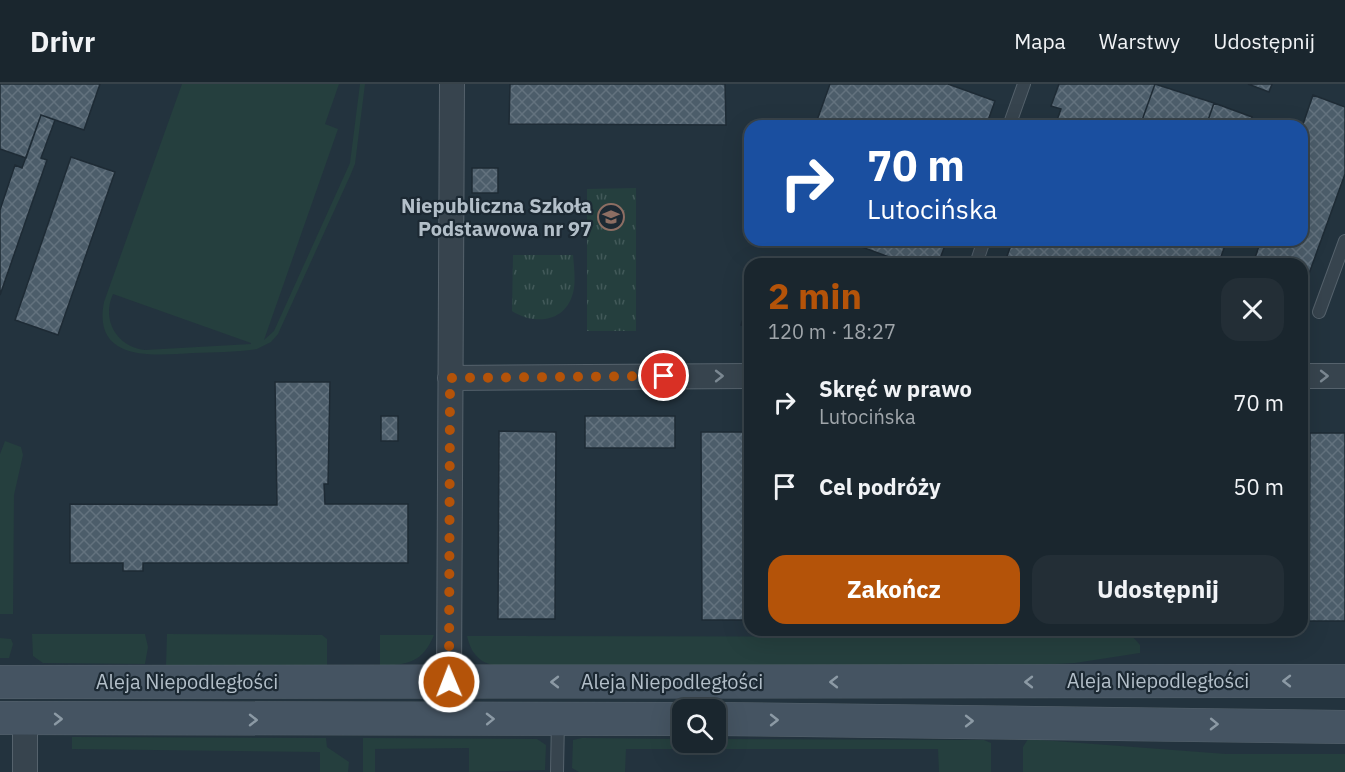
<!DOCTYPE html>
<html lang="pl">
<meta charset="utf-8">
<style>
:root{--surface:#1a262e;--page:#232e36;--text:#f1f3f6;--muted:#9fa5aa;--line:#38434a;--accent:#b45309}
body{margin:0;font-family:"IBM Plex Sans",sans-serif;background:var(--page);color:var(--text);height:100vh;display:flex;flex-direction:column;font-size:22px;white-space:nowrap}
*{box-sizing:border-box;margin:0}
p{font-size:20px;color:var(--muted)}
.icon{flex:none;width:33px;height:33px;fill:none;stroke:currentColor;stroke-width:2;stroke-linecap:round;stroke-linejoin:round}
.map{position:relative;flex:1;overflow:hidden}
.sheet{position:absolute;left:744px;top:174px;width:564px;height:378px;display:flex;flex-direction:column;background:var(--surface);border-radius:18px;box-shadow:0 6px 24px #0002,0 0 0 2px var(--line)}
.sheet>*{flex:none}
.top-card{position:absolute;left:744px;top:36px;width:564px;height:126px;border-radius:18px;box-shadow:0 6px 24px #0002,0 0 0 2px var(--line);background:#1a4fa0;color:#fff;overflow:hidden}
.buttons{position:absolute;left:672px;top:615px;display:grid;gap:12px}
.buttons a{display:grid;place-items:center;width:54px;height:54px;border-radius:12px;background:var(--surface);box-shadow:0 6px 24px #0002,0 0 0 2px var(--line);font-size:30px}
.pin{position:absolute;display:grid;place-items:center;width:51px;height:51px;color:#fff;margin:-26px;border:3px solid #fff;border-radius:50%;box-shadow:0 2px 6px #0007}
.me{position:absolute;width:66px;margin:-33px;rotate:359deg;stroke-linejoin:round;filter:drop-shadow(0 0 4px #0008)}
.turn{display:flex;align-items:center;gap:21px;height:126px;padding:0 24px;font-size:27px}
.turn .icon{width:78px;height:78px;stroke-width:2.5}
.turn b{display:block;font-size:42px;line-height:51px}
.round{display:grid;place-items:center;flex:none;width:63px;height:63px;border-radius:18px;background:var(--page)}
.headline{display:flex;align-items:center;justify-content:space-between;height:102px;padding:0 24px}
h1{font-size:36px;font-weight:700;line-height:45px;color:var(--accent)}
.button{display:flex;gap:12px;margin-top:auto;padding:12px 24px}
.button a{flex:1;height:69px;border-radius:18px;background:var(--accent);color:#fff;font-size:24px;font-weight:700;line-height:69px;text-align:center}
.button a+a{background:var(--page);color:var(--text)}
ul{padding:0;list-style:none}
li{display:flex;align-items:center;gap:18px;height:84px;padding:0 24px}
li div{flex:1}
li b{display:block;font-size:22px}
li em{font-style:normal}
header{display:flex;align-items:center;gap:36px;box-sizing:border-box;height:84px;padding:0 30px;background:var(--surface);border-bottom:2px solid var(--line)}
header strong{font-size:28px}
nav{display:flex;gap:33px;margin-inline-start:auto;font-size:21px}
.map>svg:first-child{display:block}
</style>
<header>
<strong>Drivr</strong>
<nav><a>Mapa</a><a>Warstwy</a><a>Udostępnij</a></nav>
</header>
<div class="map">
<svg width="1345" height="688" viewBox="0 0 1345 688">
<defs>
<pattern id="park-tufts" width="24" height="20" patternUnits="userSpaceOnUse" patternTransform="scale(1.5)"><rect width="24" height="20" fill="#253f3e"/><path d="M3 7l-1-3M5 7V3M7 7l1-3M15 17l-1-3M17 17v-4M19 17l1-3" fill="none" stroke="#425959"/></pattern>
<pattern id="building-cross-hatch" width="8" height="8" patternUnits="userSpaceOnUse" patternTransform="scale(1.5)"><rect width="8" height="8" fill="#4c5d6a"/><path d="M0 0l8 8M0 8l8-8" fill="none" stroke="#63727e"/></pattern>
</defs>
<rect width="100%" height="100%" fill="#23333e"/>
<!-- grass -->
<path fill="#253f3e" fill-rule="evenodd" d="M182,0H339L325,40L338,45L264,256L274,247L350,79L360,0H365L355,80L350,92L278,250L271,258L257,265C236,268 214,268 193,269C156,271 92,279 104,218ZM113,210L251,259V260L145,266C117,263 101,236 113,210Z
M5,357L21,363L23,371L14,411L13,530H0V370Z
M32,550H145L148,563L145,580L43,579L33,572Z
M167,550L322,551L327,555V581H166Z
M380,551H434C423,578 408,581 380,582Z
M467,552L1133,553L1140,561V569L1075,579L1017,582H497C479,579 471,569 467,552Z
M0,554L11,555L13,560L9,574H0Z
M72,653L326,654L327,663L349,678L348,688H320V668L72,665Z
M363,654L537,655L546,661L545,686L469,688V664L375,665V688H363Z
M582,654L682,655V658H716V655L984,656L991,659V688H939L938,665H626L625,688H579L572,684L573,656Z
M1028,655L1226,670H1345V688H1023V663Z"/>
<!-- park -->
<path fill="url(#park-tufts)" d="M636,104V247H587V105Z
M513,171H573C574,183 576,198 573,209C565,239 534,241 512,227Z"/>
<!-- building -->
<path fill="url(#building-cross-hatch)" stroke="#1e2b35" stroke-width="1.5" d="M0,0H100L84,46L41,31L26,74L0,65Z
M510,0H725L726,41L509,40Z
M830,0H948L995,17L986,42H903L891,38L890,42H815Z
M1059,0H1155L1140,42H1055L1061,25L1051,22Z
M1155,0L1214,19L1206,42H1140Z
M1248,0H1272L1269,8Z
M1313,11L1345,23V90L1302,209V180H1253L1261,156H1302V43Z
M1214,19L1252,33L1248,42H1206Z
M41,31L55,36L41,74L47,76L0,211V126L15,81L22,84Z
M71,73L115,88L58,251L15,236Z
M472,84H498V109H472Z
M843,156H947L938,180H908Z
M1013,156H1227L1219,178L1213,176L1211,180H1004Z
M750,215V244L741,241Z
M275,298H330L328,400H324L325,420H408V479H143V487H123V479H70V420L277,421Z
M381,332H398V357H381Z
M585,332H675V364H585Z
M499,347L556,348L555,535H498Z
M701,348H750V536H702Z
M1310,349H1345V537H1309Z"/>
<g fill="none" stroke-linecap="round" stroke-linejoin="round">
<defs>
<path id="service" d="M1009,42L1024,0
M976,180L984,156
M1319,228L1345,157
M557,688L558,635"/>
<path id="minor" d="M1302,292H1345
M450,294L750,292
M449,598L452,0
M25,688V635"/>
<path id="secondary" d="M0,598L1345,597
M0,634L682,635
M716,635L1345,643"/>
</defs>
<!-- service casing -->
<use href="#service" stroke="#55626c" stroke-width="14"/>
<!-- minor casing -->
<use href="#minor" stroke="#55626c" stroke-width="26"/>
<!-- secondary casing -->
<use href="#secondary" stroke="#55626c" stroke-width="34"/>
<!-- service -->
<use href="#service" stroke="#37444e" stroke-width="12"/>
<!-- minor -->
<use href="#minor" stroke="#37444e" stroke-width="24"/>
<!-- secondary -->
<use href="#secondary" stroke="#455462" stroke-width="33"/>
</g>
<!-- one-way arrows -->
<defs><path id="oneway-chevron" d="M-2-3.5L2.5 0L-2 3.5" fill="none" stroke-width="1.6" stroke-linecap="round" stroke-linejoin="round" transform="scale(1.5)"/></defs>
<g stroke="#7b8892">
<use href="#oneway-chevron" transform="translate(719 292)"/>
<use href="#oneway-chevron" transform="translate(1324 292)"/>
</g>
<g stroke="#8c9aa5">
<use href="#oneway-chevron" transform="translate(1287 597) rotate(180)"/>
<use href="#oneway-chevron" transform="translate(555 598) rotate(180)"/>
<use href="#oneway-chevron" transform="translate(834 598) rotate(180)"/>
<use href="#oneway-chevron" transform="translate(1029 598) rotate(180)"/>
<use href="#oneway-chevron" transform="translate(58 635)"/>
<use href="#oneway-chevron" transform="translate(490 635) rotate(-1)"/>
<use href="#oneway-chevron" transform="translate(253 636)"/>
<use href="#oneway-chevron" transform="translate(774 636)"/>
<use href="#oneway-chevron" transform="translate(969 637)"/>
<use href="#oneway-chevron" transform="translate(1214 640) rotate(1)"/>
</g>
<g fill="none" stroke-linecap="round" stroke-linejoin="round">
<!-- route -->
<path stroke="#b45309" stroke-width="10" stroke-dasharray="0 18" d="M449,598L450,294L664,292"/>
</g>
<!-- icons -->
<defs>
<symbol id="university-ring" viewBox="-11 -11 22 22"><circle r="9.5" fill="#1c2933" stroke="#8d6e63" stroke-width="1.5"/><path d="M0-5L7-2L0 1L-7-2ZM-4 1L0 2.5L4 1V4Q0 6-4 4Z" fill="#8d6e63"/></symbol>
</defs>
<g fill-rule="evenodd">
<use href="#university-ring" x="596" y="118" width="30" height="30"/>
</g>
<g text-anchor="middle" stroke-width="4.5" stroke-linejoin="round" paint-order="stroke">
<!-- poi labels -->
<g font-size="20" font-weight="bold" fill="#b3bfc9" stroke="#1c2933" text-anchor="end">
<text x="592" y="129">Niepubliczna Szkoła<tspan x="592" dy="23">Podstawowa nr 97</tspan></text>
</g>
<!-- street labels -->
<g font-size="20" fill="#b3bfc9" stroke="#1c2933">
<text x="1158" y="604">Aleja Niepodległości</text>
<text x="187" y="605">Aleja Niepodległości</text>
<text x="672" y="605">Aleja Niepodległości</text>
</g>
</g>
</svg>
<div class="buttons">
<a><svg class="icon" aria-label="search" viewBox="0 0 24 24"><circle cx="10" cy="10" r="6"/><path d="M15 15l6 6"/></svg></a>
</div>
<div class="pin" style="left:664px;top:292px;background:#d93025"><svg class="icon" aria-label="arrive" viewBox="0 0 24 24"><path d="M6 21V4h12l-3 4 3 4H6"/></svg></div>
<svg class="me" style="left:449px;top:598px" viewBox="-20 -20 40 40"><circle r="17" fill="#b45309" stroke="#fff" stroke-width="3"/><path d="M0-11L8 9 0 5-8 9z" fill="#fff"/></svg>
<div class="top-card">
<div class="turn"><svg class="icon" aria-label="right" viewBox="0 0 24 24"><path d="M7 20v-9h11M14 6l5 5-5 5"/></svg><div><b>70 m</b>Lutocińska</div></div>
</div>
<section class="sheet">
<div class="headline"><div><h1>2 min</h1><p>120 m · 18:27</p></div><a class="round"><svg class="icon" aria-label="close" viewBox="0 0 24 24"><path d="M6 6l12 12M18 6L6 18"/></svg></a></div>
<ul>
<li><svg class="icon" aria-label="right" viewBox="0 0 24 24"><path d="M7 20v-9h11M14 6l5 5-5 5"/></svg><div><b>Skręć w prawo</b><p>Lutocińska</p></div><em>70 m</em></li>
<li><svg class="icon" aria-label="arrive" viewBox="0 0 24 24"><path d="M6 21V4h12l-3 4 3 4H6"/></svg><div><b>Cel podróży</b></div><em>50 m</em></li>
</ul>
<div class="button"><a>Zakończ</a><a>Udostępnij</a></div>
</section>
</div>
